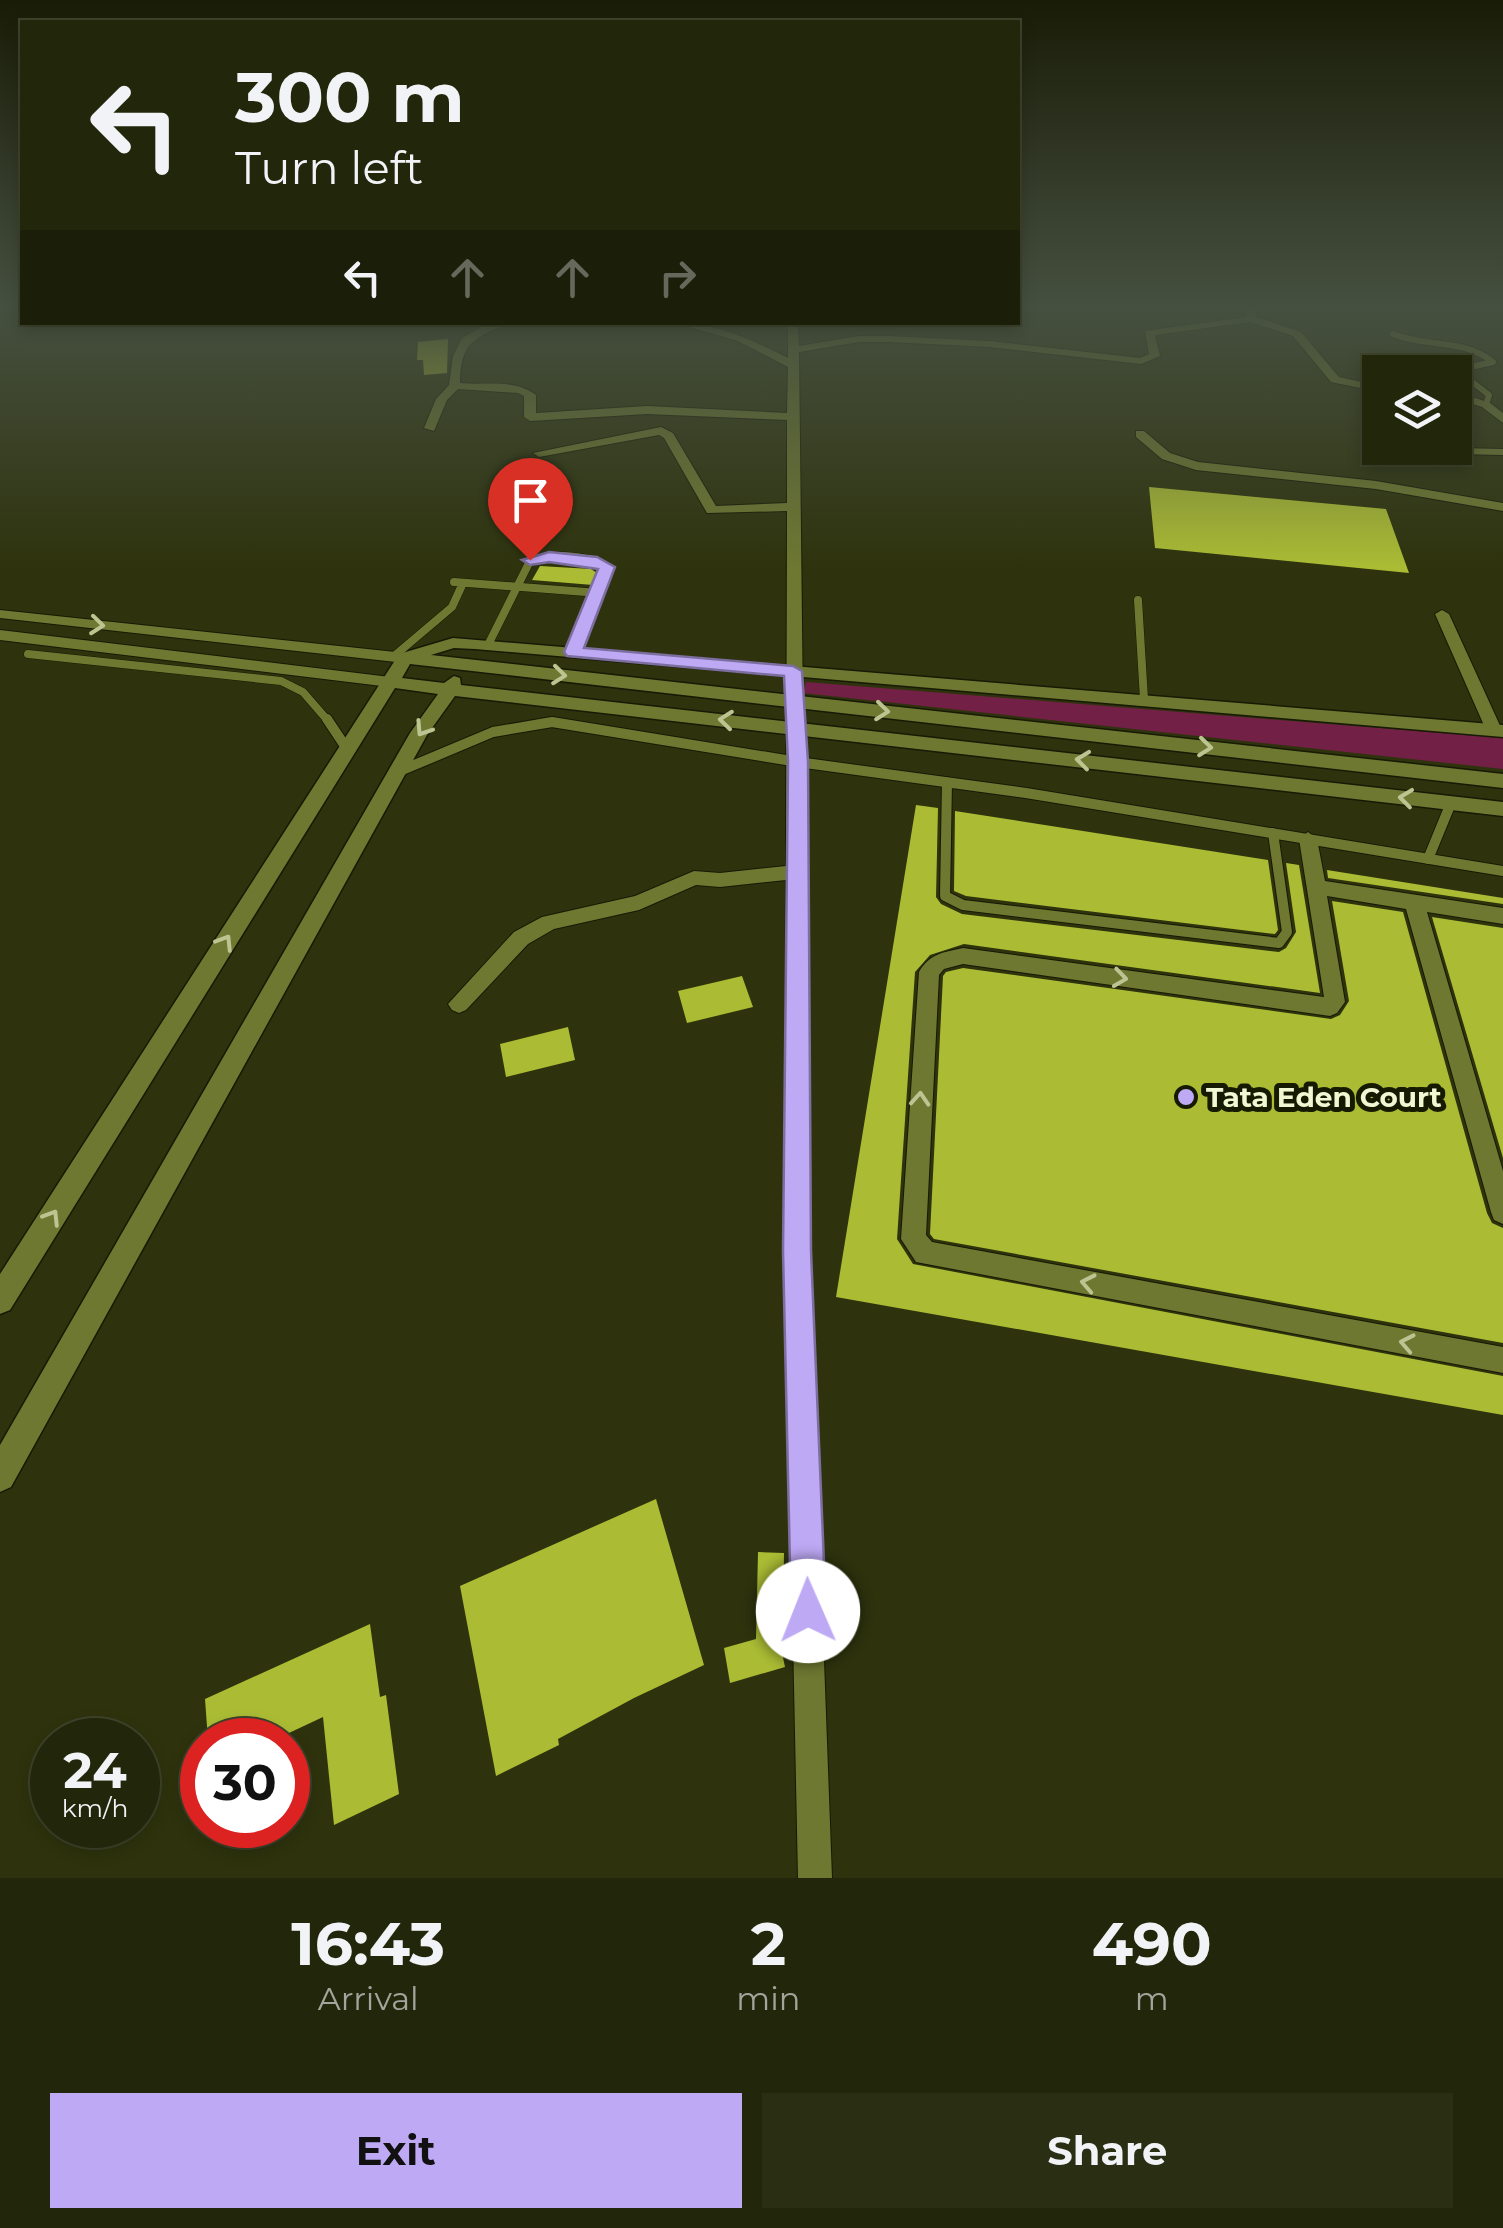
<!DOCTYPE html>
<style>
:root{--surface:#22260a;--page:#2a2e13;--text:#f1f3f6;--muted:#a2a59c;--line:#3f432b;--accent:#bea9f5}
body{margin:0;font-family:Montserrat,sans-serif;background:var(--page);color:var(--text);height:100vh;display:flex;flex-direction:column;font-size:38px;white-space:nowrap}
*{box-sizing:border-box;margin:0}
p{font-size:32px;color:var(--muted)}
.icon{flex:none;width:55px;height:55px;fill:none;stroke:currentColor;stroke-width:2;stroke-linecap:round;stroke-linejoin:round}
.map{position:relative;height:1878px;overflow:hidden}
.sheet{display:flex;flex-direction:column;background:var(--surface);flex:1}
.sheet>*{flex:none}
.guide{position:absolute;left:20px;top:20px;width:1000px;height:305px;border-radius:0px;box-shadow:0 5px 15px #0003,0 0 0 2px var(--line);background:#22260a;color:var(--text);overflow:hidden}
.buttons{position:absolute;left:1362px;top:355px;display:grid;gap:20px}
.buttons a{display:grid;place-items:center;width:110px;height:110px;border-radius:0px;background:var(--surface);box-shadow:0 5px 15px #0003,0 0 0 2px var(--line);font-size:50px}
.speed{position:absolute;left:30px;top:1718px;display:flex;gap:20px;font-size:50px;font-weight:700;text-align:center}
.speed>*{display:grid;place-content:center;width:130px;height:130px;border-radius:50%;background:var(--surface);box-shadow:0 5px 15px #0003,0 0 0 2px var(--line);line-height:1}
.speed small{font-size:25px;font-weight:400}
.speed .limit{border:15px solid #d22;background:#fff;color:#111}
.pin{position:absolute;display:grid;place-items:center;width:85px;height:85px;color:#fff;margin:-102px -42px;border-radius:50% 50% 50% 0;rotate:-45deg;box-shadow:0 0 10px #0007}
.pin .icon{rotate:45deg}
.me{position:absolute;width:110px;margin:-55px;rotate:359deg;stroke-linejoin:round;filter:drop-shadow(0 0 8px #0008)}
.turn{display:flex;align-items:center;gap:35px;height:210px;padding:0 50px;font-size:45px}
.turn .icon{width:130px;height:130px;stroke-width:2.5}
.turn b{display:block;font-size:70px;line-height:85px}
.lanes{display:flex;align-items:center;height:95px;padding:0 50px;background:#0003;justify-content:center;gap:50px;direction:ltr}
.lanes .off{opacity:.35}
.eta{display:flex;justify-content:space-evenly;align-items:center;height:170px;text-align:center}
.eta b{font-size:60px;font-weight:700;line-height:70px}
.primary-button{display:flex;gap:20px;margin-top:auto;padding:20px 50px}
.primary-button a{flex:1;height:115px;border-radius:0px;background:var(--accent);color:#111;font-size:40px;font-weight:700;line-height:115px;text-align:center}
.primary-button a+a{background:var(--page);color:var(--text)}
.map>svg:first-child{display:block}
</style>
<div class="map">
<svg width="1503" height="1878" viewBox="0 0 1503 1878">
<rect width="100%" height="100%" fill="#2e330d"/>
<!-- green -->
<path fill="#732046" d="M806,682L1503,738V769L803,693Z"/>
<!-- building -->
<path fill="#abbc34" d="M448,339L447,373L424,375L423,360H417L418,342Z
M1149,487L1386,509L1409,573L1155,548Z
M540,566L591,569L597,573L593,585L532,580Z
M916,805L938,808L936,897L941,904L962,914L1279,952L1286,948L1296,932L1286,863L1299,865L1320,993L964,944L930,955L915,972L897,1239L913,1264L1503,1376V1415L836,1297Z
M955,811L1268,860L1278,930L1275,934L966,896L954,891Z
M1327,870L1503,898V904L1328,878Z
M1332,901L1403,912L1487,1213L1492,1223L1503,1228V1343L934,1239L930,1234L943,976L946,972L963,968L1331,1019L1340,1015L1349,1001Z
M1432,917L1503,928V1158Z
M742,976L753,1007L687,1023L678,991Z
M568,1027L575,1060L506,1077L500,1044Z
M656,1499L704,1665L634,1698L558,1739L559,1745L496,1776L460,1586Z
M758,1552L784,1553L783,1619H775L785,1667L730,1683L724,1648L756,1639Z
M370,1624L380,1697L386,1695L399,1794L334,1825L323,1717L274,1740H208L205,1699Z"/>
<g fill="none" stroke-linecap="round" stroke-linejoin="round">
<defs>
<path id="service-far2" d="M1393,334C1427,348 1463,338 1493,362L1457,370L1489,395L1486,405
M1433,463L1458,451L1503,452"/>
<path id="service-far1" d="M454,582L599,593
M1138,600L1144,699
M488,645L530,561C554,554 590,552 608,572L573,652
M28,654L281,681L303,692L329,722
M393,657L452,607L463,583"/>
<path id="service" d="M327,719L347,749
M400,771L493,732L552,722L798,762L1026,793L1503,871
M947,782L945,896L963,905L1279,943L1287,932L1273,833
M1428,859L1451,803"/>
<path id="minor" d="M1247,306H1255L1256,317L1301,332L1339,377L1380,386V392L1331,382L1293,336L1250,322L1155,335L1160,356L1141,364L990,347L889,342H859L799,352L809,1251L832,1878H798L785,1251L786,880L720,887L696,885L639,910L554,929L528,944L466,1010L459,1013L452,1010L448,1004L514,932L542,917L635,896L694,871L720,873L786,866L787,511L707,513L664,438L659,435L539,457L533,453L661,427L673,433L716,506L787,503V420L647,414L530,421L524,417V396L518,393L458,389L447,400L434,431L424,428L436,399L449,385L453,356L462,338L487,324L510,322C477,338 460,340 460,383C486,386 514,378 536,395V413L647,406L787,413L788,367L738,341L671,322C713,322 751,339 788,358V322H798L799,346L859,336H889L990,341L1140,358L1149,354L1145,331L1246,317Z
M1455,391L1490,403L1503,413V423L1482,407L1455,398Z
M1136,431H1144L1170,453L1198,462L1376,481L1503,503V511L1376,489L1196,470L1162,459L1136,437Z
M0,610L405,653L413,658L405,663L0,618Z
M1442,610L1449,614L1502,730L1500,734H1488L1486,730L1435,614Z
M0,630L390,677L398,682L390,687L0,640Z
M1308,832L1317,839L1325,881L1503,908V924L1427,912L1503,1171V1224L1494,1220L1491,1212L1406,909L1327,896L1345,1002L1337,1013L1330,1016L963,964L944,969L939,975L926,1235L932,1242L1503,1347V1373L916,1262L901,1239L919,972C929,954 944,952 963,948L1324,997L1299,839Z"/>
<path id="tertiary" d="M453,638L1503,725V737L475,649L454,648L431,655L1503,774V788L410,664L402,678L444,683L454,676L460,678L461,685L1503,802V816L455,696L427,735L11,1487L0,1492V1445L410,733L438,694L395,688L10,1310L0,1314V1274L399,654Z"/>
</defs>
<!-- service-far2 casing -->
<use href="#service-far2" stroke="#171a04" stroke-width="8"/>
<!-- service-far1 casing -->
<use href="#service-far1" stroke="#171a04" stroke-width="9"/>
<!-- service casing -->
<use href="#service" stroke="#171a04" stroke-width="12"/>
<!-- minor casing -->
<use href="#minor" stroke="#171a04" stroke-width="2"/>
<!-- tertiary casing -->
<use href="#tertiary" stroke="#171a04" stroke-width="3"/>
<!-- service-far2 -->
<use href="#service-far2" stroke="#6e7831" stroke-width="6"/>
<!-- service-far1 -->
<use href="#service-far1" stroke="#6e7831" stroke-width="8"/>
<!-- service -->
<use href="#service" stroke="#6e7831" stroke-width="10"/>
<!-- minor -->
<use href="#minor" fill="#6e7831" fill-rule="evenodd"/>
<!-- tertiary -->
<use href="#tertiary" fill="#6e7831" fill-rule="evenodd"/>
</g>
<!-- one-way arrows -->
<defs><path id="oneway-chevron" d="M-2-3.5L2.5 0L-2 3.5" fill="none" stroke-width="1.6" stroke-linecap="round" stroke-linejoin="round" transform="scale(2.5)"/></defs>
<g stroke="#bcc492">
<use href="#oneway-chevron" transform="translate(97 625) rotate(6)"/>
<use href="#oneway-chevron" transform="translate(559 675) rotate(6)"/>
<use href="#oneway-chevron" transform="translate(882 711) rotate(6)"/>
<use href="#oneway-chevron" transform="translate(726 720) rotate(-174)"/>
<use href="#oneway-chevron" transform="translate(423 729) rotate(123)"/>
<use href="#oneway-chevron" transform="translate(1205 747) rotate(6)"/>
<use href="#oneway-chevron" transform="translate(1083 760) rotate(-173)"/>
<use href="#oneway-chevron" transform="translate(1406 798) rotate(-173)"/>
<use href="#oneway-chevron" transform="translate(225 942) rotate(-58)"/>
<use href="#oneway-chevron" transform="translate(1120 978) rotate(8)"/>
<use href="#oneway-chevron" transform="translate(920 1099) rotate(-86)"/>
<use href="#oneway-chevron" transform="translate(52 1217) rotate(-58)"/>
<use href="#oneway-chevron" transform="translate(1088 1283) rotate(-169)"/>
<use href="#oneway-chevron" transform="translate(1407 1343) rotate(-169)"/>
</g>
<!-- sky -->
<linearGradient id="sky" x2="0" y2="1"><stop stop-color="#191c07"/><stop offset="0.54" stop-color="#465040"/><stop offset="1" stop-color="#465040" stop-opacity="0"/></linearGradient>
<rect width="1503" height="569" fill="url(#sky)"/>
<!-- route -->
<path fill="#bea9f5" stroke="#7c6e9f" stroke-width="2.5" d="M549,552L597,557L615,567L584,648L793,666L802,671L808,762L811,1251L826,1611L820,1623L808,1629L796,1623L791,1611L783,1251L788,762L784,676L567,656L564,652L598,569L549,562L530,565L522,560Z"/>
<!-- markers -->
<circle fill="#bea9f5" stroke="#161a00" stroke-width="4" cx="1186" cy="1097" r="10"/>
<g text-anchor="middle" stroke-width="10" stroke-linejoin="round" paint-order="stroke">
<!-- poi labels -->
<g font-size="28" font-weight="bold" fill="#f0f7d2" stroke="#161a00" text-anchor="start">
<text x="1206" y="1107">Tata Eden Court</text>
</g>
</g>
</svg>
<div class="buttons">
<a><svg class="icon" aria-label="layers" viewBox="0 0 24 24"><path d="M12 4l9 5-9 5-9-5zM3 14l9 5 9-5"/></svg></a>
</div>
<div class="speed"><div>24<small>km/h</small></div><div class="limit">30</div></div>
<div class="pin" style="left:530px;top:560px;background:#d93025"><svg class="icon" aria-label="arrive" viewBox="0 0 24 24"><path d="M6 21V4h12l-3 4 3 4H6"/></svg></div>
<svg class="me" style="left:808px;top:1611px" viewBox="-20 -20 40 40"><circle r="19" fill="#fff"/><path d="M0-13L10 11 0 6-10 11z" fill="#bea9f5"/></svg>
<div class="guide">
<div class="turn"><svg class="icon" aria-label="left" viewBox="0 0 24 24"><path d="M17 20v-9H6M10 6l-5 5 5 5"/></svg><div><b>300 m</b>Turn left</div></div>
<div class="lanes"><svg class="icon" aria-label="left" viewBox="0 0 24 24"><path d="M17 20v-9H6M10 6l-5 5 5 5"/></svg><svg class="icon off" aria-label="ahead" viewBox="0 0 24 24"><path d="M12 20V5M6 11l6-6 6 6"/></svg><svg class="icon off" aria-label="ahead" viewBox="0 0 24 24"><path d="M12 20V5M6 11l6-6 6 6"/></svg><svg class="icon off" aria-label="right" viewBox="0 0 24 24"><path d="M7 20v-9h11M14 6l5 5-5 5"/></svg></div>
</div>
</div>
<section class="sheet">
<div class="eta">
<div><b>16:43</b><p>Arrival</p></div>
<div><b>2</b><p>min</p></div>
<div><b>490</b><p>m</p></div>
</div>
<div class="primary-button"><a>Exit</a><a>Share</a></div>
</section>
